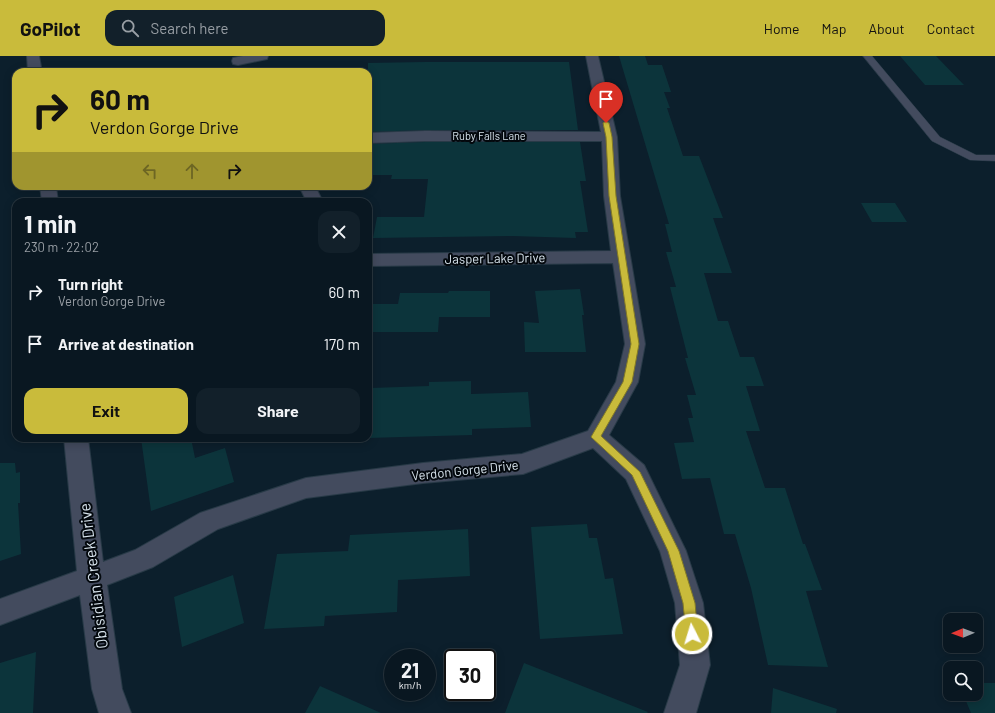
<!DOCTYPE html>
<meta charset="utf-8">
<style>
:root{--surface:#091721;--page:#12202a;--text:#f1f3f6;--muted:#999fa5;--line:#29363f;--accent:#c9bb3b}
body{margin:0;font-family:Barlow,sans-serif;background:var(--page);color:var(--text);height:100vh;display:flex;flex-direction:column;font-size:15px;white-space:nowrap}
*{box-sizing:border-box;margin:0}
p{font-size:13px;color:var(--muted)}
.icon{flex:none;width:22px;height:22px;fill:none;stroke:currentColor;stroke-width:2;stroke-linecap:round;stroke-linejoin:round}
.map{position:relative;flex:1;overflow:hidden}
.panel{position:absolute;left:12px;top:142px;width:360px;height:244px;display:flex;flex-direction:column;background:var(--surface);border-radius:12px;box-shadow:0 2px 10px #0003,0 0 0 1px var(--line)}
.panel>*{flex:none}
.guide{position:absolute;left:12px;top:12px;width:360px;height:122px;border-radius:12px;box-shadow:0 2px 10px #0003,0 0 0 1px var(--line);background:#c9bb3b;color:#111;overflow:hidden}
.needle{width:26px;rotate:269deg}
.controls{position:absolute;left:943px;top:557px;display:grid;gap:8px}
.controls a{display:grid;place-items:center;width:40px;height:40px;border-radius:8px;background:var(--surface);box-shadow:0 2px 10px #0003,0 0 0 1px var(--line);font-size:20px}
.speed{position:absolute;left:384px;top:593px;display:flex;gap:8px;font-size:20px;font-weight:700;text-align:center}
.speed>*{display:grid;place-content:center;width:52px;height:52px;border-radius:50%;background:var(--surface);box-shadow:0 2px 10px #0003,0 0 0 1px var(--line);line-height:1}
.speed small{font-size:10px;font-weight:400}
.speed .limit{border:2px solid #111;border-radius:6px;background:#fff;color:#111}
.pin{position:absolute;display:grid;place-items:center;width:34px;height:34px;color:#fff;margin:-41px -17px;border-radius:50% 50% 50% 0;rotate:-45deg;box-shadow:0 0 4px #0007}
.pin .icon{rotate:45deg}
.me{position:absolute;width:44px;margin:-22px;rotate:355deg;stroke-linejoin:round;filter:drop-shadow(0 0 3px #0008)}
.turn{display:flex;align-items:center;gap:14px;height:84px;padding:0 12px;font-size:18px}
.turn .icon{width:52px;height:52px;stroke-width:2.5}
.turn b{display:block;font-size:28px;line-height:34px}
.lanes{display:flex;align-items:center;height:38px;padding:0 12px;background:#0003;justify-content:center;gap:20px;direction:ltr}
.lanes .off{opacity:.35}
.round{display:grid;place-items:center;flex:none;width:42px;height:42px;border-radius:12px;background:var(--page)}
.overview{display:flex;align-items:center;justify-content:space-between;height:68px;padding:0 12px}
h1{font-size:24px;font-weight:700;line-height:30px}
.button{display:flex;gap:8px;margin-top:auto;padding:8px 12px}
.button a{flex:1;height:46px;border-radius:12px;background:var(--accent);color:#111;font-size:16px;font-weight:700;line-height:46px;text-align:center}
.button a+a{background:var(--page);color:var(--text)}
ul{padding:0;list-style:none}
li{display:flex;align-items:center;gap:12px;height:52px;padding:0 12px}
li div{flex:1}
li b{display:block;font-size:15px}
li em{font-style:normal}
header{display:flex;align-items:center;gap:24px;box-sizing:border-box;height:56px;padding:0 20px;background:var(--accent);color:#111}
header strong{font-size:19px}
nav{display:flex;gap:22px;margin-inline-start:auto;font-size:14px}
.search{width:280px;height:36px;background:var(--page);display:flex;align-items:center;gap:10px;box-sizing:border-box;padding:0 14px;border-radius:12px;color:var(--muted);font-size:15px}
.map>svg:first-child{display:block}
</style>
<header>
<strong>GoPilot</strong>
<div class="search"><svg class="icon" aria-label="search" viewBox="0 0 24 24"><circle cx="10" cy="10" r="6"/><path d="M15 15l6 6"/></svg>Search here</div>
<nav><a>Home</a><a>Map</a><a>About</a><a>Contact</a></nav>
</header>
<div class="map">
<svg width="995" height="657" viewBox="0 0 995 657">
<rect width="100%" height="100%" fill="#0c1f2c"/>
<!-- building -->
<path fill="#0c343b" d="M619,0H645L648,9H662L671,36H664L670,52H667L683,100H699L723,162H713L732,217H704L718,265H728L740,301H754L764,330H746L760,375H746L765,432H785L803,488H805L822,534L806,535L828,611L768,609L751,532L735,478H724L710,422L682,423L674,387L694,386L688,362H693L687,339H696L685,302H688L670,231H676L666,196H672L665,168H669Z
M900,0H936L964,29H925Z
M425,6H569L578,74H425L368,76V7Z
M425,86H580L586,125H580L588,176H575L576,182L512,180L373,182L377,161H424L428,123H391L392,119H368V88Z
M861,147H895L907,166H872Z
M580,233L584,259H582L586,296H525L524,266L539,267L535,235Z
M449,235H490V261H439L438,276H368V248H398L400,237H448Z
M471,325V338L528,336L531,371L472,373V379L367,382H368L371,332L429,330V326Z
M141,382H191L195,402L225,392L234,426L151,455Z
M0,407H15L16,417L20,416V447H18L21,498L0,505Z
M587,468L589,482H597L605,523L613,522L623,578L540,583L531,471Z
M468,473L470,520L398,524L397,556L325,560L324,570L264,573L277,498L348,495L350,479Z
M233,519L244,567L182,591L174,541Z
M36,596L33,657H0V607Z
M524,607L648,656L647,657H505Z
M976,627H995V657H971L963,638H976Z
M320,630L381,657H305Z
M773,632L837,653L836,657H771Z"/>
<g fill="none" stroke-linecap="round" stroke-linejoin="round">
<defs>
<path id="service" d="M863,0H872L940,81L976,99H995V105L970,104L932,85Z"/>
<path id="minor" d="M27,0H39L42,16H28Z
M243,0H268L267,3L238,9L233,8L232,5L233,2Z
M586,0H598L617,81L620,140L645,288L638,326L609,379L644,409L686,495L703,547L710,609L696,657H664L680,609L675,547L660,495L626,423L593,392L523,418L423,427L306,442L218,473L153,511L107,529L122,633L131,657H99L92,633L80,539L0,569V543L77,515L64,382H88L103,506L135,494L200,457L306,422L423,407L522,398L588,375L616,326L625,288L613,207L368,210V198L611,195L604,140L602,85H425L368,87V77L425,75L601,76Z
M40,130H56L58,146H42Z
M299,130H315L323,146H307Z"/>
</defs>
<!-- service casing -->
<use href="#service" stroke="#283a47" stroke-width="1"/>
<!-- minor casing -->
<use href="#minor" stroke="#283a47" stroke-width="2"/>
<!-- service -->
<use href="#service" fill="#434b5e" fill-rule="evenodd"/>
<!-- minor -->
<use href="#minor" fill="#434b5e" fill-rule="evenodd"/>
</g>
<!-- route -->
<path fill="#c9bb3b" stroke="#837a26" d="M606,65L609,67L612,81L616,140L639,288L632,326L601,380L640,416L679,495L695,547L698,578L696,582L692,584L688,582L686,578L683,547L668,495L632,419L591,381L623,326L631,288L609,140L606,81L603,67Z"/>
<g text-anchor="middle" stroke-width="4" stroke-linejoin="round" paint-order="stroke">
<!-- far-street labels -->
<g font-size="11" fill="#d7e3ec" stroke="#03080d">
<text x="489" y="84">Ruby Falls Lane</text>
</g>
<!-- street labels -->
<g font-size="13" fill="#d7e3ec" stroke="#03080d">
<text transform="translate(495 202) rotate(-1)" y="5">Jasper Lake Drive</text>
<text transform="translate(465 414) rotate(-6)" y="5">Verdon Gorge Drive</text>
</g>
<!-- near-street labels -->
<g font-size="16" fill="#d7e3ec" stroke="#03080d">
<text transform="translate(93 520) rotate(-97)" y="6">Obisidian Creek Drive</text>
</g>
</g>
</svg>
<div class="controls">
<a><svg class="needle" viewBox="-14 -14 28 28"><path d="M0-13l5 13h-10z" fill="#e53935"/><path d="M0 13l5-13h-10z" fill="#999fa5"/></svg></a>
<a><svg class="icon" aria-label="search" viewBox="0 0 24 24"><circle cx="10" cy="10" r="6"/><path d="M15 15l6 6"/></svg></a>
</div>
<div class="speed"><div>21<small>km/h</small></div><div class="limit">30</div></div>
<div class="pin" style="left:606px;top:67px;background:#d93025"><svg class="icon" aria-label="arrive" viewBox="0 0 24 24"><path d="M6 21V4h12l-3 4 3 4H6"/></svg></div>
<svg class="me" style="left:692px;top:578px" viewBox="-20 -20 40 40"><circle r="17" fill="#c9bb3b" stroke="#fff" stroke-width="3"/><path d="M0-11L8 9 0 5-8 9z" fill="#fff"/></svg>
<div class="guide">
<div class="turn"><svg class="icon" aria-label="right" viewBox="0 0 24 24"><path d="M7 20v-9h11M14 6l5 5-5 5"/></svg><div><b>60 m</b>Verdon Gorge Drive</div></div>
<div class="lanes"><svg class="icon off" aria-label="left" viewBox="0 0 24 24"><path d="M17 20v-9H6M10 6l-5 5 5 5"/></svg><svg class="icon off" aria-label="ahead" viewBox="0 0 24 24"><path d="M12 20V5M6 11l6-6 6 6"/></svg><svg class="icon" aria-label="right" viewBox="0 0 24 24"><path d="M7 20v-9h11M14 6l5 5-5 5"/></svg></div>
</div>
<section class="panel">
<div class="overview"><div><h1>1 min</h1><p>230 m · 22:02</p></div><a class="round"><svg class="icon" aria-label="close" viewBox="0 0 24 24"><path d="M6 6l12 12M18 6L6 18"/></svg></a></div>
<ul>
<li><svg class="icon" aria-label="right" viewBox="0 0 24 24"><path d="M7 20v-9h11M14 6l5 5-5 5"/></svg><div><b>Turn right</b><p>Verdon Gorge Drive</p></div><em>60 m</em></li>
<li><svg class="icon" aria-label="arrive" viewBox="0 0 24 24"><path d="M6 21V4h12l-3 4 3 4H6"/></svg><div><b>Arrive at destination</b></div><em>170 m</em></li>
</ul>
<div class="button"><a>Exit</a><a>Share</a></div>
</section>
</div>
